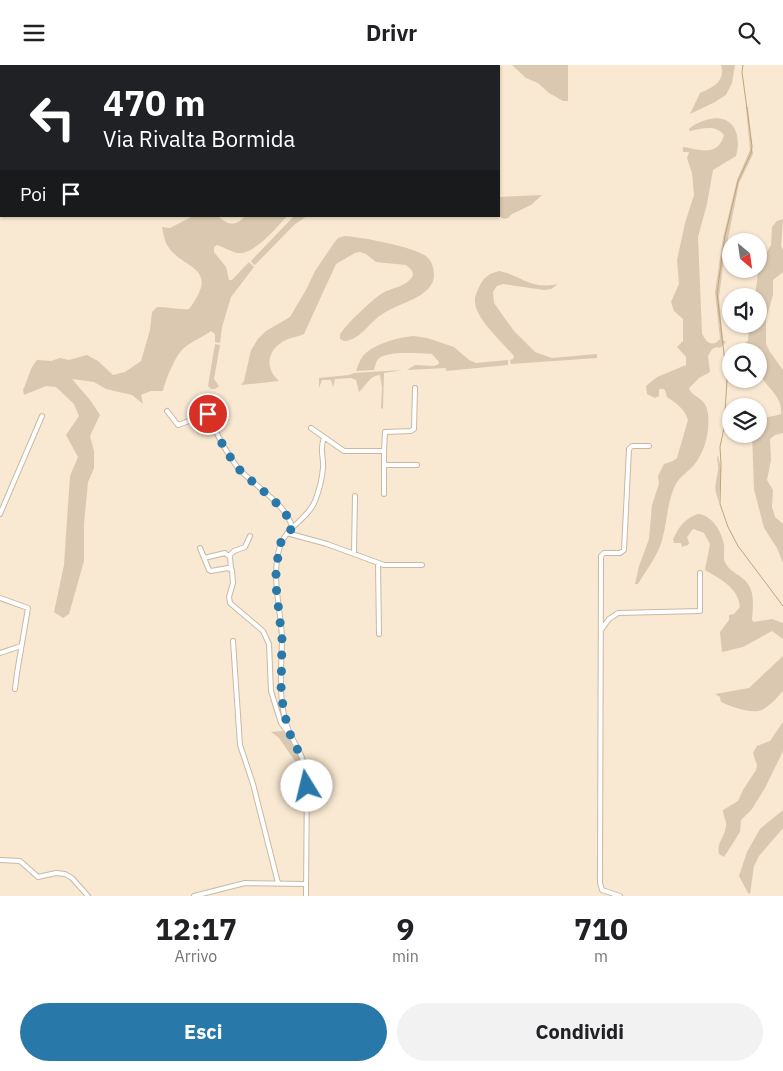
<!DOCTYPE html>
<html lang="it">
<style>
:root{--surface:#fff;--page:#f2f2f2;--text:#202124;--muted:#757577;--accent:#2978aa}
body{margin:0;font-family:"IBM Plex Sans",sans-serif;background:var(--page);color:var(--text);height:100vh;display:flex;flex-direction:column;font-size:19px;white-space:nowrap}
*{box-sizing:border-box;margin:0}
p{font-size:16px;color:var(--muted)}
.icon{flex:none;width:28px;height:28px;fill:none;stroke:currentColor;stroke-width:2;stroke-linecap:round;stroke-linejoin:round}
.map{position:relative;height:831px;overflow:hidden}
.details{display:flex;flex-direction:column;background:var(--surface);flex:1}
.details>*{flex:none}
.banner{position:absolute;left:0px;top:0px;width:500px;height:152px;box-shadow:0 1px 4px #0004;background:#202124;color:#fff;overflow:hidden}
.needle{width:32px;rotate:151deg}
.fabs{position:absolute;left:722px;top:168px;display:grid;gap:10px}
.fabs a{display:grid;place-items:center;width:45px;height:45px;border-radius:50%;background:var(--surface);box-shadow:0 1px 4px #0004;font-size:25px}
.pin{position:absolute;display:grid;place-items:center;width:42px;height:42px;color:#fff;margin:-21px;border:2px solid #fff;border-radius:50%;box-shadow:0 1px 5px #0007}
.me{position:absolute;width:55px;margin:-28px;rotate:351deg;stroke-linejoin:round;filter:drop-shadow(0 0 4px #0008)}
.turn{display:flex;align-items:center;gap:18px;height:105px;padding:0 20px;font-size:22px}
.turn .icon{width:65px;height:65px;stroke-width:2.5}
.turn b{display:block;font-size:35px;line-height:42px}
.then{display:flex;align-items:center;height:48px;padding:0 20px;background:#0003;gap:10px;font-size:19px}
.eta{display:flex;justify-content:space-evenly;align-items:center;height:85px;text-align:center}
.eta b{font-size:30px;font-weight:700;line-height:35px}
.primary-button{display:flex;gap:10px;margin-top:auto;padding:10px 20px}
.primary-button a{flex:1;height:58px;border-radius:30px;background:var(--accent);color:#fff;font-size:20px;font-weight:700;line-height:58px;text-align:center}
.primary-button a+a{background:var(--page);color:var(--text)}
header{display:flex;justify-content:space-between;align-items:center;height:65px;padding:0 20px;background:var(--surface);font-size:22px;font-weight:700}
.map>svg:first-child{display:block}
</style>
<header><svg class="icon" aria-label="menu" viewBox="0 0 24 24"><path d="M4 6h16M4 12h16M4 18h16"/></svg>Drivr<svg class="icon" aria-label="search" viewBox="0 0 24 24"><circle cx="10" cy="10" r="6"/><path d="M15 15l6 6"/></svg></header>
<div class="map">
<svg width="783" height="831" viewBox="0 0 783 831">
<rect width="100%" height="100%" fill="#f9e9d2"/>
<!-- green -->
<path fill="#dac8b0" d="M512,0H568V36H563L549,28L538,18L526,13Z
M721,0H735L732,18L726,30L715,37L690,49L700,28C713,23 726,16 721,0Z
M746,42H748L753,89L739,118L724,194L719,232L723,275L726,277L720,283L717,282L712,284L708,291L710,307L699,313L689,323C692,333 706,331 708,349C710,366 705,387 694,400C687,408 678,412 674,423C667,439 667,458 662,475C658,491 646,505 638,519H635L639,501L649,474L652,440L659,419L658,411L664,399L673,396L677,393L688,355C685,344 676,338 667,332L665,325L663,324H659V331L655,333L647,329L646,321L657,312L686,300V292L677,282L683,276V254L674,246L671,237L679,219L677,195L685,158L694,130L692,108L687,93L689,87H683V82C701,85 718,92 724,70C715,59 702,64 690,66L689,64C693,60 698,58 703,56C730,46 743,66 736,91L713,105L707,139L698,172L702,268C705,277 713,283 720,274L715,227L723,173L737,115L750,85Z
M542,130L531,140L512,149L508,153L504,154L499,151V132Z
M193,151H218C228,160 235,162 245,151H287C277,162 254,190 238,188C231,187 224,182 217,180L214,182V187L226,202L229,215H232L249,197L254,202L231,232L222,262L220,278L215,277V269L211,266C203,272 192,276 184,283C176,289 165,316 163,326H151L141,330L143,339L132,330L106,324L94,317L72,314L90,335L100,350L90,371L94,386V403L88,417L84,459V496L69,549L63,553L54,547L64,500L70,411L78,392L66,370L79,351L74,339L56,322L46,321L24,330L23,325C28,315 29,304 37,295L51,296L60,293L69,295L87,290L98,296L113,310L125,307L141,296L150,265L152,247L157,242C168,242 178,245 189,244C223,199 179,205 166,178C164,173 163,167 162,162L170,163Z
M294,151H307L294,160L255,200L253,199L251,196Z
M783,154L781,181L783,185V207L773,215V230L766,254V279L770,287L783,305V368L775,370L770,374L771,395L767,415L773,425L772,442L775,452L783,459V498L777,483L764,463L754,424L752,369H759V355C766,351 774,352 781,349C783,332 768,324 761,311C757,304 759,294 759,286H751L745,280L746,277L748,276L749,259H759V231H755L759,200L771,180L772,162L777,156Z
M345,171C361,172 416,182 427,192C432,196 434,204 434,210C434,215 432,220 428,224C418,235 395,240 381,250C369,258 360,275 344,276L340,274V270C343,262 373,234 381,229C390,223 406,222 412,212C415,207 410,203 406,200L376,197L366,189L360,187L355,188L336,199L304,269C298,272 292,272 286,275C267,284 264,303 279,316L241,320L244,316L251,285L258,274L266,266L290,252L307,223L315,206L334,178L338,173Z
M499,206C523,211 530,225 558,219L551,224L544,225L503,219L497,221L493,227L494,238L514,266L535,287L552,293L597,289V293L511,299L510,295L513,294L514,291C503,278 475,253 475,237C474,232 477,227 479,222C484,212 488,209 499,206Z
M414,271L427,273L454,282L469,295L476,298L508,295V300L446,306V303L407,305L415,300L434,301L439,299V297L432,289C419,289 389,285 378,294C376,297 375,301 374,305L356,306C358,301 359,296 363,291C373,279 399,272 414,271Z
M215,279L220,280L214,314L219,321L215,324H211L208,321Z
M402,305L384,308L383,344L381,343L382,322L380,310C370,310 366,321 359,327L356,315L351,313L335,314L333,322L331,315H322L319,323V313L349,310L354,308Z
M718,390L721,404L719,437C713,421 716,421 718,405C719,399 716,395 718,390Z
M698,449C712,450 722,467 724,480C725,487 722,493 726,499C729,505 736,508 741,512C756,523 753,538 752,555L754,557L772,554L783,558V574L772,566L743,582L722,587L720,567L729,555V550L734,549L740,542C738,523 721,514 705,505L710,479L704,468L693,464L687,472L689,478L688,480L682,482L681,478H674L673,474C679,462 685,453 698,449Z
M783,591V626C778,631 772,639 765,643C754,651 733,642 721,637L720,632L715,629L749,623Z
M783,657V686L765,723L752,744L741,755L740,767L724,792L719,789C716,778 725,772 726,761C727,756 723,751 723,745L738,736L743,725L756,705L757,700L753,688L757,681L770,676Z
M283,666C296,676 303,696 306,712L279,673L271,667Z
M783,745V763L759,791L754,801L750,829L748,828L739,811L747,787L760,764Z"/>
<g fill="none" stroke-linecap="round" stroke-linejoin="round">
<!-- stream -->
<path stroke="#bfa47e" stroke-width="1" d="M743,0L742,7L752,81L751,88L738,116L725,171L717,228L727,315L724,363L720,382L721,399L720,439L728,462L738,481L783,541"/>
<defs>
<path id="minor" d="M167,346L178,360L208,349C216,368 225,386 238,403C253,420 289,441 292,463
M311,363L344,386H384V429
M384,386L385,367L411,366L414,364L415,323
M384,400H417
M0,449L42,351
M287,468L327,479L384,500H422
M200,483L209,505L211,506L228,503L232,505L233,518L229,532L230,538L263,566L269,579L271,626L281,658L287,666
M354,489L355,431
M229,491L234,486L245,482L250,471
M204,493L225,488L230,492L231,504
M378,498L379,569
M0,533L28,543L17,608L15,624
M601,565L609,554L618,548L700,546V508
M233,576L240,680L253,719L278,818
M0,588L21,581
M0,795L20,796L38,812L56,808L65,809L72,813L88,831
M194,831L245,818L306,819
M306,831L307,707C303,688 289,673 285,654C278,627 282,599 282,571C280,540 271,511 280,481C286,462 308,454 315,436C319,426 322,414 323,403C324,392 319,384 324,373
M620,831L602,825L600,818L601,491L604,488H620L624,485L629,384L632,381H649"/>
</defs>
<!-- minor casing -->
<use href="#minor" stroke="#c9b9a4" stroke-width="6"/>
<!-- minor -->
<use href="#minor" stroke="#fff" stroke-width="4"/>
</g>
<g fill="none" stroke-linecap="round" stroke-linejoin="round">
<!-- route -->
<path stroke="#2978aa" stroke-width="9" stroke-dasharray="0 16.2" d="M208,349C216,368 225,386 238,403C253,420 288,441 292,463L281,477L276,502V521L282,574L281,630L288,665L306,702L307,721"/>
</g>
</svg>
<div class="fabs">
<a><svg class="needle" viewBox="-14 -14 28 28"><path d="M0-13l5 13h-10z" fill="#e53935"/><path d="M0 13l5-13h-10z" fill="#757577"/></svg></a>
<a><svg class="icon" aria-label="sound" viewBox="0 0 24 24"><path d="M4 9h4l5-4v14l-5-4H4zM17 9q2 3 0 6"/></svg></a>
<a><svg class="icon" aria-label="search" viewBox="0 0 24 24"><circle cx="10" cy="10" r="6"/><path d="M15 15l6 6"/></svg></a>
<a><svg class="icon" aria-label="layers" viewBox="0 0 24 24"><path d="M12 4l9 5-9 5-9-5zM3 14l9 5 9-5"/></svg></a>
</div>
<div class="pin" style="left:208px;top:349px;background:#d93025"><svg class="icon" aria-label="arrive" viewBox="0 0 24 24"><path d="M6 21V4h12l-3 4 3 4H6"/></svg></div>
<svg class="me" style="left:307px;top:721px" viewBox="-20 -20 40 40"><circle r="19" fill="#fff"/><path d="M0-13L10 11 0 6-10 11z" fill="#2978aa"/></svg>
<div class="banner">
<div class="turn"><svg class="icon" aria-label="left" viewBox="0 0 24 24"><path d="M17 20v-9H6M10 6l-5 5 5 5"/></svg><div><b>470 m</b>Via Rivalta Bormida</div></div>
<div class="then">Poi<svg class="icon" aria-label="arrive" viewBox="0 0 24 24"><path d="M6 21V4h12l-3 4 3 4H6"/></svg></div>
</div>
</div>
<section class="details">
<div class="eta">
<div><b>12:17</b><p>Arrivo</p></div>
<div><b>9</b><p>min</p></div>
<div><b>710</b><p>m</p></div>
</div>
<div class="primary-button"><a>Esci</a><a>Condividi</a></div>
</section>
